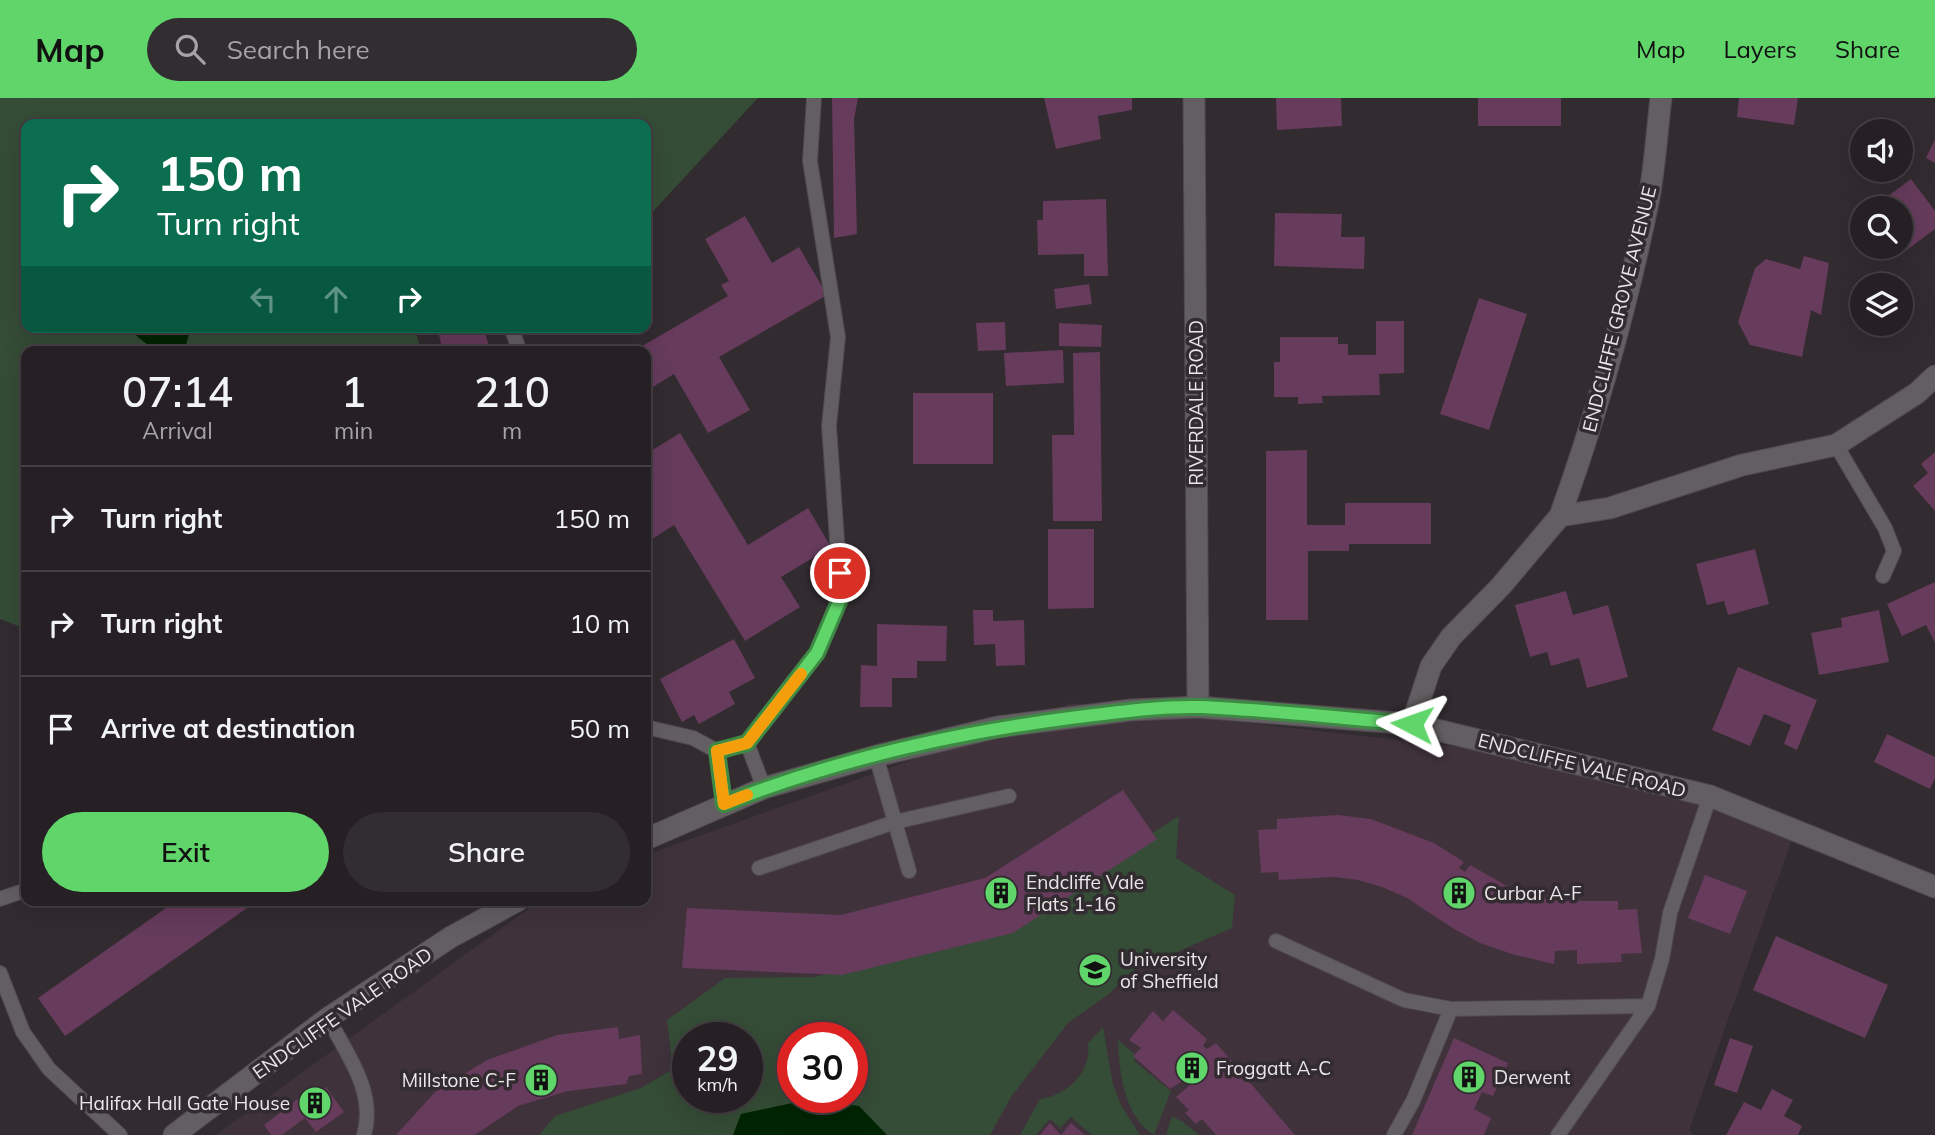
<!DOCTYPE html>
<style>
:root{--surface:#262024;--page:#322d31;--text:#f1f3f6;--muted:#a4a3a6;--line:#423e41;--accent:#60d56a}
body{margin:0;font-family:Mulish,sans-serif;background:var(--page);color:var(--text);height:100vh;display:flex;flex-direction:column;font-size:26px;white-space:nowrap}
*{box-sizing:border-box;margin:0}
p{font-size:23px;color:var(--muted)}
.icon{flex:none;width:38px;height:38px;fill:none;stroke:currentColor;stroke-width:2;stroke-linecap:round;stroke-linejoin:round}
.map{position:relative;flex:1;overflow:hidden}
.side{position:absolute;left:21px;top:248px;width:630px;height:560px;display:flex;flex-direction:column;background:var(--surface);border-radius:14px;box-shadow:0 7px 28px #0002,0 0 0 2px var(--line)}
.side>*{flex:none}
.top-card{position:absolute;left:21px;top:21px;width:630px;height:214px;border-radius:14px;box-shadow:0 7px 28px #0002,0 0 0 2px var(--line);background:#0b6e4f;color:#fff;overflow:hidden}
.fabs{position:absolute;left:1850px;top:21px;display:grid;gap:14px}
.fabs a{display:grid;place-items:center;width:63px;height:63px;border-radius:50%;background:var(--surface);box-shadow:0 7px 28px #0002,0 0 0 2px var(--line);font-size:35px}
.speed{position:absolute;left:672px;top:924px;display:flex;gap:14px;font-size:35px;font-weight:700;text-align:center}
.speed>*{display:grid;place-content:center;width:91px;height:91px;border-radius:50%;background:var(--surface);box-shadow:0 7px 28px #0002,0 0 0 2px var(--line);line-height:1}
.speed small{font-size:18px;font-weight:400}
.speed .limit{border:10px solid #d22;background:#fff;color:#111}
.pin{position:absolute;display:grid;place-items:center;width:60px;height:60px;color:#fff;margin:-30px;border:4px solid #fff;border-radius:50%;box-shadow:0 2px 7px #0007}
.me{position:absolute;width:77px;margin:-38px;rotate:274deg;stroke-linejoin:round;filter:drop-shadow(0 0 5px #0008)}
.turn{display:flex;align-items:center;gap:24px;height:147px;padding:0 21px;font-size:32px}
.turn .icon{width:91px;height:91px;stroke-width:2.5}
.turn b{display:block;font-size:49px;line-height:60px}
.lanes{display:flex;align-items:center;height:66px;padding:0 21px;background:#0003;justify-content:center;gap:35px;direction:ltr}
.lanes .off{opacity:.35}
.eta{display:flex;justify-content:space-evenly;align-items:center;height:119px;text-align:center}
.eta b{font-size:42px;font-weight:600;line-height:49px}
.button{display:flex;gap:14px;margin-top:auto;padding:14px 21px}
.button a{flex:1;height:80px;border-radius:42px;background:var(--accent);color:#111;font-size:28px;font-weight:600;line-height:80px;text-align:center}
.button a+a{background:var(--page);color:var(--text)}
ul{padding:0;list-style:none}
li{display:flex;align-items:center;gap:21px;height:105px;padding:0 21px;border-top:2px solid var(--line)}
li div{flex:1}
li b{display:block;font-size:26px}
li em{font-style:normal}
header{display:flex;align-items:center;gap:42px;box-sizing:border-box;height:98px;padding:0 35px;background:var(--accent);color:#111}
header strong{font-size:33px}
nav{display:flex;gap:38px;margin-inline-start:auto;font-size:24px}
.search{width:490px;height:63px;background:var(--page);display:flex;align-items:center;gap:18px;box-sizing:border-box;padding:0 24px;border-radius:38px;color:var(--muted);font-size:26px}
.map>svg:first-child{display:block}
</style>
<header>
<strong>Map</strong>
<div class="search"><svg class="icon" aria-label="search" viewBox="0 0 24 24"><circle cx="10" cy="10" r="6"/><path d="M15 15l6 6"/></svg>Search here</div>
<nav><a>Map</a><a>Layers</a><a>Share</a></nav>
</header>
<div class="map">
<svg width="1935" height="1037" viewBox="0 0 1935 1037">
<rect width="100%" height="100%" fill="#322b30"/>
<!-- built -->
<path fill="#3f323b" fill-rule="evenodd" d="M1071,605L1627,668L1796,730L1689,1032L1694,1037H216L539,803H646V757ZM688,940H747V999H688ZM793,940H852V999H793Z"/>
<!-- green -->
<path fill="#354c36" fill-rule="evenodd" d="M0,0H758L646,121V26H26V229H415L421,254H26V531L0,521Z
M1179,718L1176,760L1235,797L1232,830L1131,874L1109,896L1068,925L1011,999L990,1037H539L555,1018L641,990L673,971L667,922L725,880L815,879L1013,824ZM688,940H747V999H688ZM793,940H852V999H793Z
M1103,929L1113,987L1122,1009L1140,1037H1092L1071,1019L1060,1030L1050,1021L1036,1037H1020L1040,1001C1067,998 1092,974 1088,945Z
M1118,942L1137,958L1134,963L1171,993L1154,1037C1124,1019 1119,973 1118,942Z
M1172,1018L1183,1024L1199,1037H1166Z"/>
<!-- water -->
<path fill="#002503" d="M127,229H196L189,236L184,254C155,254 148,249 127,229Z
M811,1001L859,1008L887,1037H733L741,1016Z"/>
<!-- building -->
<path fill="#663b5c" d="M832,0H858L854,21L857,136L834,140Z
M1044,0H1132V12L1098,18L1101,41L1056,51Z
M1276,0H1341L1342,28L1277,32Z
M1478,0H1561V28H1478Z
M1739,0H1798L1794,27L1737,19Z
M1935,41V65L1926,60Z
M1911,81L1935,113V131L1900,157L1894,149H1900V110H1872Z
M1106,101L1108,178H1084V156L1038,157L1037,122H1043V103Z
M1275,115L1342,116L1341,139H1365L1364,171L1274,168Z
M745,118L772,165L799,149L827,197L719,259L750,312L708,335L674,276L653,289L646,277V254H632L728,198L721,187L729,183L705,141Z
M1804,158L1829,165L1821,217L1811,212L1802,259L1750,247L1738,224L1755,170L1766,161L1800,171Z
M1089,186L1092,206L1056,211L1054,191Z
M1479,200L1527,216L1489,332L1440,316Z
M1376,223H1404V275L1379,276L1380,297L1322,298L1323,305L1298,306V299H1274V264H1280V239H1338V246H1348V257H1376Z
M1005,224L1006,252L978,253L976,225Z
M1059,225L1102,227L1101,249L1059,248Z
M437,229H483L491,254H443Z
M1063,252L1064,285L1006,288L1004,255Z
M1100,254L1102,423H1053L1052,337H1074L1073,255Z
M913,295H993V366H913Z
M680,335L748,447L808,410L831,449L781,479L800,509L745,543L674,427L646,445V387L654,382L646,369V356Z
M1307,352V427H1345V405H1431V446H1349V453H1308V522H1266V353Z
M1935,354V413L1913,388L1928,375L1921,366Z
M1048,431H1094V510L1048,511Z
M1755,451L1769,506L1728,517L1724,503L1707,507L1696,466Z
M1935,484V545L1926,527L1902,538L1887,506Z
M1566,493L1573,517L1608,507L1628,579L1587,590L1579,560L1551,568L1547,554L1530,559L1515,507Z
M973,512H993V523L1024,522L1025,567L996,568L995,546L974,547Z
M1879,512L1889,564L1819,577L1811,535L1842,529L1841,520Z
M877,526L947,528L946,563H917V580H892V609H860L861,567L877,568Z
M734,541L755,580L729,594L735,606L699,626L694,617L682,624L660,581Z
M1738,569L1817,602L1797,652L1784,646L1791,627L1764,616L1750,648L1712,632Z
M1887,636L1935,659V680L1930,691L1874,664Z
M1123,692L1157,741L1013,835L842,877L682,870L687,810L841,817L985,780Z
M1338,717L1371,721L1434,745L1464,764L1459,770L1465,774L1470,767L1512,791L1535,799L1558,803H1618V812L1637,811L1642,855L1621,856L1622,864L1577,866V852L1555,853L1554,866L1515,857L1480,845L1454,831L1407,800L1382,789L1358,782L1334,779L1279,782L1278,774L1261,775L1258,732L1277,731V721Z
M1705,777L1747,793L1730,836L1688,820Z
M176,803H257L65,938L38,900Z
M1776,838L1888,887L1865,940L1753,892Z
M1173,912L1207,941L1203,948L1207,951L1216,945L1295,1037H1216L1202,1021L1196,1026L1185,1015L1189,1012L1176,999L1189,988L1184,982L1170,991L1133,958L1141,950L1129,942L1153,913L1163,923Z
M618,929L619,941L640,937L642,976L629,978L626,986L568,993L518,1008L475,1037H396L436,993L487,962L557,937Z
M1454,940L1508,965L1493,998L1482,994L1474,1011L1491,1020L1484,1037H1412Z
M1730,940L1753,948L1737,995L1714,987Z
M313,989L318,995L326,989L344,1014L316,1034L305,1020L282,1037H271L264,1027Z
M1772,991L1793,1002L1784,1018L1802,1028L1798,1037H1726L1744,1004L1761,1012Z
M1050,1025L1061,1037L1071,1025L1085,1037H1040Z"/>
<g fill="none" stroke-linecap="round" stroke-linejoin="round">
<defs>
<path id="lane" d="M511,229L520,254
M1836,347L1885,430L1894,453L1883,478
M646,629L693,640L717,653
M747,645L817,555L841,499L829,328L838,239L810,63L814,0
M876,658L909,773
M724,706L717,653L747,645L764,690
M759,770L895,724L1009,698
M0,801L26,792
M1276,843L1404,902L1451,911L1648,908
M0,875L23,934L49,971L120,1037
M328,920C348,958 376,994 364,1037
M1394,1037L1413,1003L1451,911
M1558,1037L1648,908L1662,861L1670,815L1710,698"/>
<path id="street" d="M1194,0L1198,609
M1560,418C1597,315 1627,208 1649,100C1655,67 1657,33 1661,0
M1412,626L1431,568L1451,539L1501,488L1560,418L1610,410L1742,367L1836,347L1917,295L1935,278
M646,741L764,690L876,658L998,629L1131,612L1198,609L1412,626L1710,698L1935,789
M174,1037L328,920L451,839L517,803"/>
</defs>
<!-- lane casing -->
<use href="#lane" stroke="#4f494e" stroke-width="16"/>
<!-- street casing -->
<use href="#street" stroke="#4f494e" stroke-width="23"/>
<!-- lane -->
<use href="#lane" stroke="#625e61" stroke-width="14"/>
<!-- street -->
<use href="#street" stroke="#625e61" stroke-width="21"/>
</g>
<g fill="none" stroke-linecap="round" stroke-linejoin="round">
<defs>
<path id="route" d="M840,475L841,499L817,555L747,645L717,653L724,706C837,661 958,634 1078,619C1118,614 1160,608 1200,609C1270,612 1341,620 1412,626"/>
</defs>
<!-- route casing -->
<use href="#route" stroke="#3e8a45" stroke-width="18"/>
<!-- route -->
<use href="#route" stroke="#60d56a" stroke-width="12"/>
<!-- slow -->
<path stroke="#f59e0b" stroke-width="12" d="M747,697L724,706L717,653L747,645L801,576"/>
</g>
<!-- icons -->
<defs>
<symbol id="building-disc" viewBox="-11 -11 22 22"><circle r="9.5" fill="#60d56a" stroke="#322b30"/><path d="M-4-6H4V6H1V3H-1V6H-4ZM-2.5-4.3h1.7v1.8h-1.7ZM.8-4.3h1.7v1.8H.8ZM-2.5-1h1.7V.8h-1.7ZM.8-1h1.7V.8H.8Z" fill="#111"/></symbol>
<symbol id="university-disc" viewBox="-11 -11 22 22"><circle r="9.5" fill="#60d56a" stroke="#322b30"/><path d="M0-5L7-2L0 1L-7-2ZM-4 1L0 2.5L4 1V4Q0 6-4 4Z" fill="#111"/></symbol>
</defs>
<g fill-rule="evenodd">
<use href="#building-disc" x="982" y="776" width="38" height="38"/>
<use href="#building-disc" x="1440" y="776" width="38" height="38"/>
<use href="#university-disc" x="1076" y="853" width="38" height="38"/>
<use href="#building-disc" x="1173" y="951" width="38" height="38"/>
<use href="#building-disc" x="1450" y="960" width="38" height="38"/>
<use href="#building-disc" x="522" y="963" width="38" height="38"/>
<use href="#building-disc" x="296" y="986" width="38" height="38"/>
</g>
<g text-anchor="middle" stroke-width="7" stroke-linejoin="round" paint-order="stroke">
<!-- street labels -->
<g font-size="19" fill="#eae6e9" stroke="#322b30">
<text transform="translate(1619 211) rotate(-76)" y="7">ENDCLIFFE GROVE AVENUE</text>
<text transform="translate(1196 305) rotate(-90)" y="7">RIVERDALE ROAD</text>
<text transform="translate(1582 667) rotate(14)" y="7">ENDCLIFFE VALE ROAD</text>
<text transform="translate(342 915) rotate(-35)" y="7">ENDCLIFFE VALE ROAD</text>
</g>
<!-- poi labels -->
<g font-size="19" fill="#eae6e9" stroke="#322b30" text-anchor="start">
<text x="1026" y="791">Endcliffe Vale<tspan x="1026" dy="22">Flats 1-16</tspan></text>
<text x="1484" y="802">Curbar A-F</text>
<text x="1120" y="868">University<tspan x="1120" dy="22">of Sheffield</tspan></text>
<text x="1216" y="977">Froggatt A-C</text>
<text x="1494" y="986">Derwent</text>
<text x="516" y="989" text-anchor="end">Millstone C-F</text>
<text x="290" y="1012" text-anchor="end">Halifax Hall Gate House</text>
</g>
</g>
</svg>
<div class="fabs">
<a><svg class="icon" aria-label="sound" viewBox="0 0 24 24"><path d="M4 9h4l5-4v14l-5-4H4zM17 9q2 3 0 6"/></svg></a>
<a><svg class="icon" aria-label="search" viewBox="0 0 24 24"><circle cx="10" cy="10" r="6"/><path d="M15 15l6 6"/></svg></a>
<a><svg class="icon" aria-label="layers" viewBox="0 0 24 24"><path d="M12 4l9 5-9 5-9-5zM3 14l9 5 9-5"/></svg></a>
</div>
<div class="speed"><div>29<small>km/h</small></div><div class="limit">30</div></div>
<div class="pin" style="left:840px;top:475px;background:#d93025"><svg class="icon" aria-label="arrive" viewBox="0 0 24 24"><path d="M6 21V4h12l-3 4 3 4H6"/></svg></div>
<svg class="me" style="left:1412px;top:626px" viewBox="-20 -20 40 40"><path d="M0-17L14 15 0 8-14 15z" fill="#60d56a" stroke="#fff" stroke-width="4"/></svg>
<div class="top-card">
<div class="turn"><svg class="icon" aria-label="right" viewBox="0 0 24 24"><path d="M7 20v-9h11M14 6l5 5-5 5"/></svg><div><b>150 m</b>Turn right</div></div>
<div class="lanes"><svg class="icon off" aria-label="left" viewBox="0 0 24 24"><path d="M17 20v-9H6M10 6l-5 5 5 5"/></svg><svg class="icon off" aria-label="ahead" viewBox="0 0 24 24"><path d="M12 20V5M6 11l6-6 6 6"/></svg><svg class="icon" aria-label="right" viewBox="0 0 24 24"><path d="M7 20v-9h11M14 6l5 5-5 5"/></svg></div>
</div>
<section class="side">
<div class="eta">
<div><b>07:14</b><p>Arrival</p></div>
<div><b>1</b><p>min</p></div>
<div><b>210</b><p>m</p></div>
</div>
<ul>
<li><svg class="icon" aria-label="right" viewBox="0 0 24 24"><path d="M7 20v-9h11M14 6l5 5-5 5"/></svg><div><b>Turn right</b></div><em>150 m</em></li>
<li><svg class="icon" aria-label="right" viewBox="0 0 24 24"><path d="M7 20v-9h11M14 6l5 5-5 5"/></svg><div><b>Turn right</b></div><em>10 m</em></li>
<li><svg class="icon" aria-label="arrive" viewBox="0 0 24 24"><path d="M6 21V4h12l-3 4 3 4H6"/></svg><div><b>Arrive at destination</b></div><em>50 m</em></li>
</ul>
<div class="button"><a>Exit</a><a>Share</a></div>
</section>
</div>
